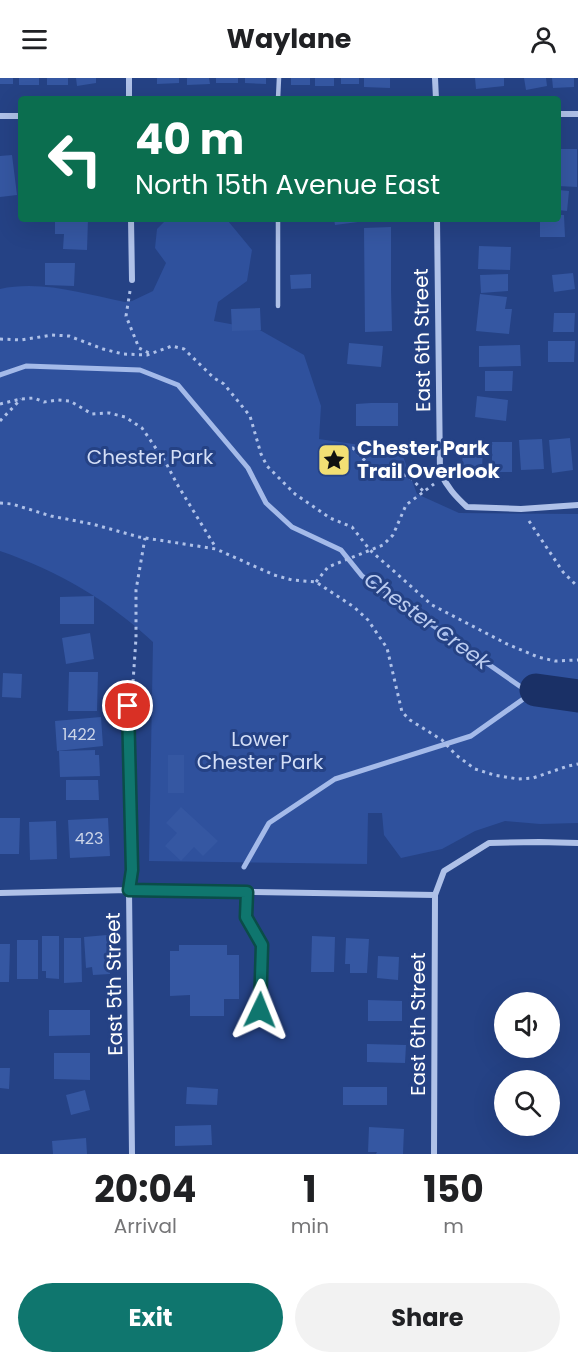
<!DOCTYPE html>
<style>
:root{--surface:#fff;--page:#f2f2f2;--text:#202124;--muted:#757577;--accent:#0f766e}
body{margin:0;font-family:Poppins,sans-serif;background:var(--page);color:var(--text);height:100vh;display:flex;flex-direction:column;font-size:22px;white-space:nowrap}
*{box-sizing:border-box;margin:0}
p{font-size:20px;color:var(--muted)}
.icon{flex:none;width:33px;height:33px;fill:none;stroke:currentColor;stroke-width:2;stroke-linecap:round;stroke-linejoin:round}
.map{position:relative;height:1076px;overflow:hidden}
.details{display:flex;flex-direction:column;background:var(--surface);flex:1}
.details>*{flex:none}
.guide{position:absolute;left:18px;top:18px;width:543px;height:126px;border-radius:6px;box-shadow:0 6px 24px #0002;background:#0b6e4f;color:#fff;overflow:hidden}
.fabs{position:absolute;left:494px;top:914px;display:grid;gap:12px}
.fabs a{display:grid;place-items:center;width:66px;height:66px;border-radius:50%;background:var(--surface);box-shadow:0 6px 24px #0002;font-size:30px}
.pin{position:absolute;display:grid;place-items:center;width:51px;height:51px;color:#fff;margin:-26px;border:3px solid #fff;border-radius:50%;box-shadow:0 2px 6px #0007}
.me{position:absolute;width:66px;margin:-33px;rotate:2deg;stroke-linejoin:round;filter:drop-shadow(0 0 4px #0008)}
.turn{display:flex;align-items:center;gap:21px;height:126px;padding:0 18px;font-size:27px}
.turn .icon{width:78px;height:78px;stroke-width:2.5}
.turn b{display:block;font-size:42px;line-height:51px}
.eta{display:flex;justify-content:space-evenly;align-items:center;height:102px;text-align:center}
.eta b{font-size:36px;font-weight:700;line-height:42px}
.button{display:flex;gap:12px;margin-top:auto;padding:12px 18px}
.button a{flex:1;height:69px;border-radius:36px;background:var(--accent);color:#fff;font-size:24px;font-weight:700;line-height:69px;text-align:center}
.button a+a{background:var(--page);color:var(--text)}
header{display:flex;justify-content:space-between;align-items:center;height:78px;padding:0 18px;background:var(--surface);font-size:27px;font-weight:700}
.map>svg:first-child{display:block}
</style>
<header><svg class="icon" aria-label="menu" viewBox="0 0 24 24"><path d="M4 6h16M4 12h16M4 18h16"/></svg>Waylane<svg class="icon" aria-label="person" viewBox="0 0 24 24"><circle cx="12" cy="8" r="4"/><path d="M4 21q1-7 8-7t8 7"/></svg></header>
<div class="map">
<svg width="578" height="1076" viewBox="0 0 578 1076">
<rect width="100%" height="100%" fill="#254285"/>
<!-- green -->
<path fill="#2f519d" d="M167,141H221L228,143L252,172L247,203L218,224L214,243L258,251L304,277L321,328L319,361L401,373L417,416L459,435L578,436V745L540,746L505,743L475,753L442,771L401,780L384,757L382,735H368L367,786L149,783L153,564C108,522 58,493 0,473V211C42,202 84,216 125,224L132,223L153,213L166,185L155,170L157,151Z"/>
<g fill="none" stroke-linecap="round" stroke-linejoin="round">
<!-- stream -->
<path stroke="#a4bae9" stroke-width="5" d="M0,297L26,288L140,292L178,307L248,390L266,425L292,449L341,472L362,498L521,609L536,612
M244,789L269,745L335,701L471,658L536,612"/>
<!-- river -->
<path stroke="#1a3066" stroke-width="33" d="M536,612L578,618"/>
</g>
<!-- building -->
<path fill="#3557a2" d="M0,0H13V6H0Z
M19,0H39V7H19Z
M47,0H68V7H47Z
M76,0H96V5L77,8Z
M157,0H179V5L157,6Z
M187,0H209L210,6L187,7Z
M216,0H238V5H216Z
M245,0H266V6L245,5Z
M291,0H310V7H291Z
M315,0H334V8H315Z
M341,0H359V6H341Z
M364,0H390V10L364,9Z
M475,0H504V8L476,11Z
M524,0H546L547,8L526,12Z
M552,0H574V9L553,10Z
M558,71H577V109L558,108Z
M12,77L17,117L0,119V78Z
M558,112L569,113L567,133L558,132Z
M558,137H564L565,159H540V141H558Z
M55,141H88L87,172L63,171L64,156H55Z
M334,141H358V144L335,147Z
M391,149V211H378H391L392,253L365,254L364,150Z
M479,168L511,169L510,192L478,191Z
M45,185H75L74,208L45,207Z
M573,195L575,211L554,214L552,197Z
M311,196V210L291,211L290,197Z
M508,196V213L481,215L480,197Z
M480,216L507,219L505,231H512L509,256L476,253Z
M260,230L261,252L232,253L231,231Z
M554,235H575L574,254H553Z
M548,263H575L574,284H548Z
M349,265L383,268L381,289L347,286Z
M520,267L521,288L479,289V268Z
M485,293H513L512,313H485Z
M477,318L508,322L506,343L475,339Z
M371,325H398V348H356V326Z
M570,360L573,392L552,395L549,362Z
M542,361L544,391L521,392L519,362Z
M463,363H483L482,395L462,394Z
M492,364H512V394H492Z
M94,518V546H60V519Z
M90,555L94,581L66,586L62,560Z
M69,594H98L97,633H68Z
M3,595L22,596L21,620L2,619Z
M101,639L103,668L57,673L55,643Z
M95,672V677H99L100,698L60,699L59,673Z
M168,677H184V715H168Z
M66,702H98L99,722H66Z
M181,729L218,763L203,778L194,769L181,783L165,768L177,755L166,745Z
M0,740H20L19,776H0Z
M108,740L110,778L70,780L68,742Z
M56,743L57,781L30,782L29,744Z
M107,857L110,896L93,897L92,889L86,890L84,859Z
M42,858H59V901L46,900V893H42Z
M312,858L335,859L334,894H311Z
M64,860H81L82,904L64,905Z
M346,860L369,861L367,895H350V886H345Z
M17,862H38V901H17Z
M0,866H10L9,904H0Z
M179,867H227V877H239V921H224V938H190V917L170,918V873H179Z
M378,878L399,879L398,902L377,900Z
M368,922L402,923V943H368Z
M49,932H90V957L49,958Z
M367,966L406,967L405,985L367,984Z
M54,975H90V1002L54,1001Z
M0,990H10L9,1011L0,1010Z
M187,1009L218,1011L217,1027L186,1026Z
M343,1009H387V1027H343Z
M85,1012L90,1032L71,1037L66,1017Z
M211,1047L212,1067L175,1068V1048Z
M369,1049L404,1051L403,1076H376L377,1074H368Z
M86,1060L87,1076H53L52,1063Z"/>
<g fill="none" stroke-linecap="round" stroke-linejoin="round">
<!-- path -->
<path stroke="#afc1e8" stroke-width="3" stroke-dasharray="3 4.5" stroke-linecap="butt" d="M130,213L126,238L139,270L149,275
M0,261L21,262L52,257L69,258L103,271L123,276L147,277L172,268L184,271L214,300L224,306L250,338L261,376L267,388L295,416L330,440L352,449L370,472L432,527L507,566L538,579L555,583L578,582
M0,326L21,321L34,320L44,324L58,322L70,323L92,336L109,335L125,339L142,350L166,385L177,406L216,470
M0,343L21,321
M334,382L343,373L353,370L370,388L400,395L412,401L424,414
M0,425L12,426L51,438L92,446L139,459L216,471L274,497L292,502L316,504L354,529L368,542L387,570L402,634L410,642L442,662L456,677L475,691L494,697L518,701L533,700L568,688L578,686
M529,443L563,494L578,509
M316,504L328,489L383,467L393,457L406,427L434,406
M132,619L136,560V512L145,460"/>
<!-- lane -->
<path stroke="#afc1e8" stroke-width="4.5" d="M278,21L279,0
M278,141V228
M247,814L246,839L262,867L260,932"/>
<!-- street -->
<path stroke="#afc1e8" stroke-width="6" d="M129,0V21
M435,0L436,21
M558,36H578
M0,38H21
M131,141L132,202
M437,141L440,394C447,409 455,418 467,429L521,431L578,427
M128,629L132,792L129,812L132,1076
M0,815L129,812L435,817L444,793L489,765L539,764L578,765
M434,1076L435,817"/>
</g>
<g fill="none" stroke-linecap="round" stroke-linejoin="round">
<defs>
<path id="route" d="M128,628L132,792L129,812L247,814L246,839L262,867L260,932"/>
</defs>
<!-- route casing -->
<use href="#route" stroke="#0a4d48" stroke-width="15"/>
<!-- route -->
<use href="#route" stroke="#0f766e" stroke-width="10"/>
</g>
<!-- icons -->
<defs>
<symbol id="sight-square" viewBox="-11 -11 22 22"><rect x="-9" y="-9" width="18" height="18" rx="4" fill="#f2df74" stroke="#254285"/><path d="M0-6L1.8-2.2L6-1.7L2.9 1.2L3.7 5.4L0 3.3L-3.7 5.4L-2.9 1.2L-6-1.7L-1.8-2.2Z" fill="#111"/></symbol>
</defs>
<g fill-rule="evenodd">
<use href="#sight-square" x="315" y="363" width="38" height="38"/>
</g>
<g text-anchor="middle" stroke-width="6" stroke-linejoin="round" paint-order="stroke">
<!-- number labels -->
<g font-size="16" fill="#ccd5e8">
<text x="79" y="662">1422</text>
<text x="89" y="766">423</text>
</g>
<!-- street labels -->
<g font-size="20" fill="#fff" stroke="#254285">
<text transform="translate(422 262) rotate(-91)" y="7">East 6th Street</text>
<text transform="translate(114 906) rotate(-91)" y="7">East 5th Street</text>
<text transform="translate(418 946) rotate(-90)" y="7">East 6th Street</text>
</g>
<!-- poi labels -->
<g font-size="20" font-weight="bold" fill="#fff" stroke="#254285" text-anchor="start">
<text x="357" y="377">Chester Park<tspan x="357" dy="23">Trail Overlook</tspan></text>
</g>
<!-- park labels -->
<g font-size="20" fill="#d3def6" stroke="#254285">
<text x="150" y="386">Chester Park</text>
<text x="260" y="668">Lower<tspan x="260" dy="23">Chester Park</tspan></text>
</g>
<!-- water labels -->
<g font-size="21" font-style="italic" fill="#bbccf0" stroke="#254285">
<text transform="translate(427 543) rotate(36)" y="7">Chester Creek</text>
</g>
</g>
</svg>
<div class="fabs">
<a><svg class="icon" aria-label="sound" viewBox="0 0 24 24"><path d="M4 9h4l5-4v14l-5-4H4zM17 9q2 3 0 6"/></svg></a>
<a><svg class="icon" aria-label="search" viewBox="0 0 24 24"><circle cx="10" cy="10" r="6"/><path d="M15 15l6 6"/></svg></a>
</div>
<div class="pin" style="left:128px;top:628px;background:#d93025"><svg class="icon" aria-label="arrive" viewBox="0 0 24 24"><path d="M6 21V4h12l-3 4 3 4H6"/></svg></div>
<svg class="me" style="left:260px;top:932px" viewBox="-20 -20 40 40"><path d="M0-17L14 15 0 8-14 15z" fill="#0f766e" stroke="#fff" stroke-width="4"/></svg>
<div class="guide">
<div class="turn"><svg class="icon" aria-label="left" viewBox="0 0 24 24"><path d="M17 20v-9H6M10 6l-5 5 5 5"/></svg><div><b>40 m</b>North 15th Avenue East</div></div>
</div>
</div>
<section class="details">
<div class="eta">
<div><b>20:04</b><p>Arrival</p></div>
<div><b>1</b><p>min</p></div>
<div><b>150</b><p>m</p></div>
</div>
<div class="button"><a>Exit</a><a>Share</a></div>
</section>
